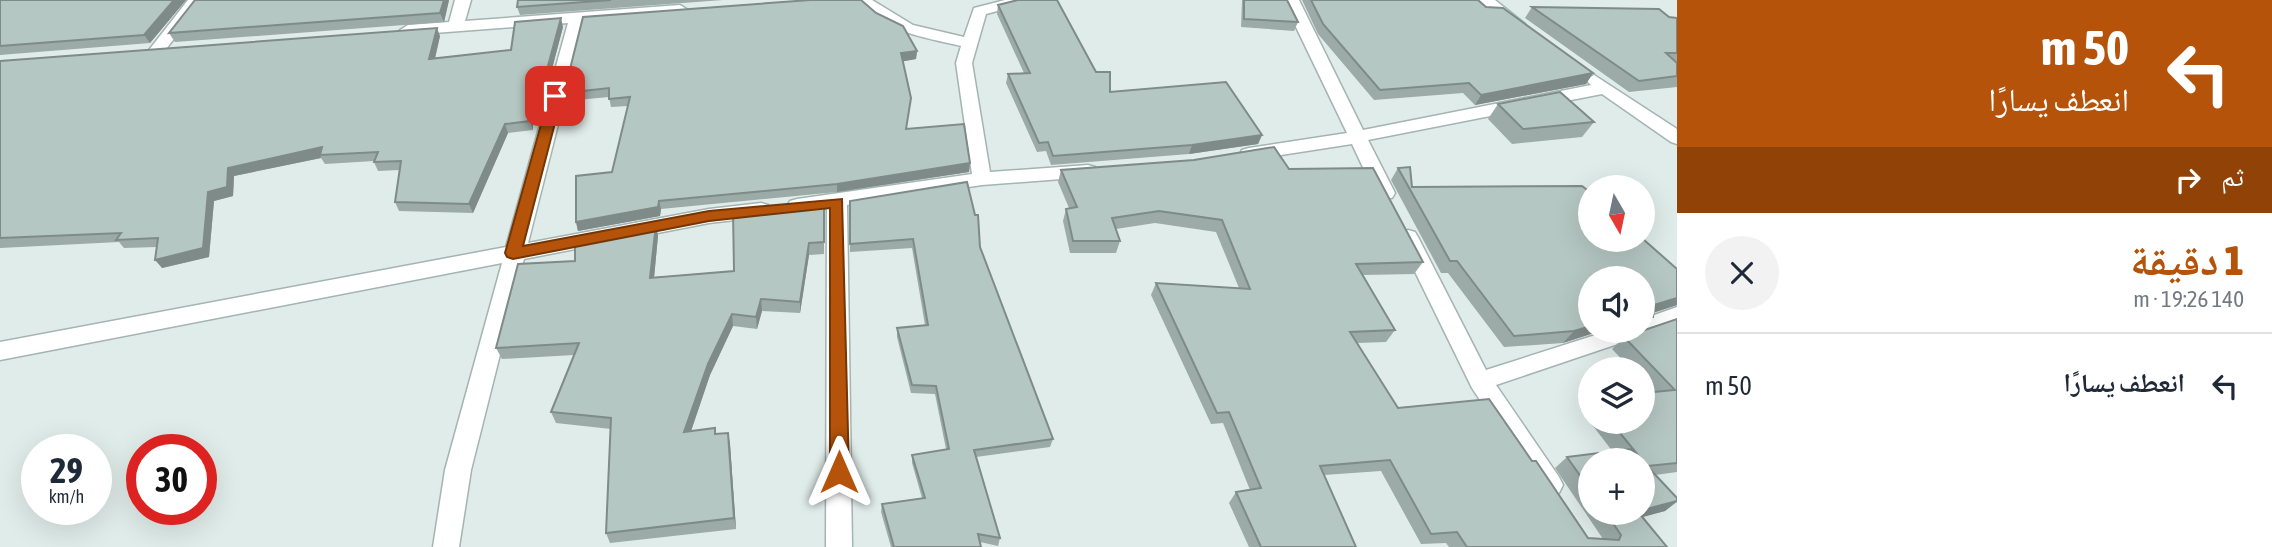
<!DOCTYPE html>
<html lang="ar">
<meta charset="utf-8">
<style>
:root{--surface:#fff;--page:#f2f2f3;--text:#1f2937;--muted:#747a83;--line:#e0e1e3;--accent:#b45309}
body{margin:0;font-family:"Asap Condensed","Noto Naskh Arabic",sans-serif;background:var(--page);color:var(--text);direction:rtl;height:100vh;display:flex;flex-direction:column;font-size:26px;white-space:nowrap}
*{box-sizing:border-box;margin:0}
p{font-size:23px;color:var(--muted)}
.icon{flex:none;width:38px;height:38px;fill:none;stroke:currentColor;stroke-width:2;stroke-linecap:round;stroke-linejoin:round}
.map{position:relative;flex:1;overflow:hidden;direction:ltr}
.panel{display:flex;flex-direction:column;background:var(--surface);width:595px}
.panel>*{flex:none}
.guide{background:#b45309;color:#fff;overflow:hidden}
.needle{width:46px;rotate:171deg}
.buttons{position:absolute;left:1578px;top:175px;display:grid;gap:14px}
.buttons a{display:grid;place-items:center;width:77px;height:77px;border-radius:50%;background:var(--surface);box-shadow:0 7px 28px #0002;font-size:35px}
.speed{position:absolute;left:21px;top:434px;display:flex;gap:14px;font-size:35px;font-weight:700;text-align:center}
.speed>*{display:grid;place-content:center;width:91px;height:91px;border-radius:50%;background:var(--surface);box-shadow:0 7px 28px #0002;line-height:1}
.speed small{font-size:18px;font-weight:400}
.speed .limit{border:10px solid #d22;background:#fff;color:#111}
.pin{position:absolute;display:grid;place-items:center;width:60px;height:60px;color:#fff;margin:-30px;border-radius:14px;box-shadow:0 4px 10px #0006}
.me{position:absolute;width:77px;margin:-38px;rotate:0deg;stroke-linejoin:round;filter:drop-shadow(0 0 5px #0008)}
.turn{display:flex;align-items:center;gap:24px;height:147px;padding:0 28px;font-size:32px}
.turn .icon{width:91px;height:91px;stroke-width:2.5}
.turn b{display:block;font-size:49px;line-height:60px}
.then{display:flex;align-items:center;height:66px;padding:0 28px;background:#0003;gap:14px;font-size:26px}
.round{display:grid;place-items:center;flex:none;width:74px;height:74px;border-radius:37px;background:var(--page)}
.headline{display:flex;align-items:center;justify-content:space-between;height:119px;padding:0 28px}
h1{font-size:42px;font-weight:800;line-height:52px;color:var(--accent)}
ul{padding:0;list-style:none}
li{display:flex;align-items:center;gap:21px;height:105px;padding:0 28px;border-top:2px solid var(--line)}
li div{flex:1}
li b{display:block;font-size:26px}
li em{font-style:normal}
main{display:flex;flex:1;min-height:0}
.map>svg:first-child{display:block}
</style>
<main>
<section class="panel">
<div class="guide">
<div class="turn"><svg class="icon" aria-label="left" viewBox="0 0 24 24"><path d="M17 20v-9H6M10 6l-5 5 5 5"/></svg><div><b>50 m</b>انعطف يسارًا</div></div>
<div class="then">ثم<svg class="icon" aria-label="right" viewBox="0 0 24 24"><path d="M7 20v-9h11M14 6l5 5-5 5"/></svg></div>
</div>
<div class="headline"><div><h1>1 دقيقة</h1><p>140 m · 19:26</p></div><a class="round"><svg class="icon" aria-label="close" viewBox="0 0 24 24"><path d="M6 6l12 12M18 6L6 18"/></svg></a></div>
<ul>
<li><svg class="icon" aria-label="left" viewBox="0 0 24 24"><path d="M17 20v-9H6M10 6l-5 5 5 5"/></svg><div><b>انعطف يسارًا</b></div><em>50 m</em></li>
</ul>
</section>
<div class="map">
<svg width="1677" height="547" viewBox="0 0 1677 547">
<rect width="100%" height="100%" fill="#e0ece9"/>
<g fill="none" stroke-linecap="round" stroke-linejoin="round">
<defs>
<path id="street" d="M188,0H204L163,53H151L149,50Z
M455,0H471L465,21L680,5L688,10L680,15L584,22L528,243L709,209L761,203L768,205L771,210L768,215L761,217L709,223L524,259L471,470L459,547H433L445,470L502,263L0,360V342L506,247L568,23L408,35L400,30L408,25L449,22Z
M854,0H872L913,25L964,37L974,8L1005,0H1031L1028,3L986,14L972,63L990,172L1088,165L1095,167L1097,171L1095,175L1088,177L982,185L847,205L852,547H826L827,208L797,213L790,211L787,206L790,201L797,199L972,174L956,63L961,46C923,37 881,31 854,0Z
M1283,0H1299L1363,130L1591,85L1586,80L1594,75L1677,129V144L1671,142L1602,94L1368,140L1395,193L1392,198H1378L1375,193L1352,144L1249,160L1242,158L1240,154L1242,150L1249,148L1347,133Z
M1477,0H1495L1525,24L1523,27H1511Z
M1408,230L1415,232L1418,237L1486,370L1608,331H1643V319L1677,307V324L1496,385L1559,477L1563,485L1559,493L1550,496L1541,493L1472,388L1398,237L1401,232Z"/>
</defs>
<!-- street casing -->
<use href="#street" stroke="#a3b4b1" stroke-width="3"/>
<!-- street -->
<use href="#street" fill="#fff" fill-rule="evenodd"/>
</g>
<!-- wall -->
<path fill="#9caba7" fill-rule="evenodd" d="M0,0H186L150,43L0,55Z
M195,0H449L444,22L175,42L169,33Z
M518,0H723L520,15L517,7Z
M1242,0H1287L1298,22L1294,31L1241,27Z
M1302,0H1478L1486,7L1593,73L1586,84L1475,105L1463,93L1374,100L1318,34Z
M998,5L1096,72L1110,92L1262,135L1258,144L1189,154L1051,165L1046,151L1037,152L1006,83L1008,74L1024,73L997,14Z
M1532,7L1677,18V87L1629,92L1525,18Z
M563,27L543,103L533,104V130L508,133L473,213L399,211L395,202L399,170L378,171L374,162V161L325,164L321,158L234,176L233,196L214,201L209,257L162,268L157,247L124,248L119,242L0,248V61L440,36L435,58L511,50Z
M917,51L916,59L903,61L907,128L970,163L969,172L837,192L661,209L660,216L578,231L576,222L612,172L628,106L611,107L609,97L566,101L564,93Z
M1498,104L1594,122L1582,137L1512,144L1488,119Z
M1398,168L1412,187L1677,269V305L1653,313V317L1643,326V278L1591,331H1600L1563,343L1504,347L1448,273H1441L1391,180Z
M1289,169L1423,262L1414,274L1363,275L1395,330L1386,342L1357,343L1398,408L1588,538L1603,539L1555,468L1567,457L1613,452L1580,409L1591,399V422H1643L1653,392L1643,382V369H1631L1612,349L1624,337L1677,319V472L1655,475L1677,498V502L1665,511L1642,517L1667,547H1449L1446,543L1421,544L1381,471L1324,475L1356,547H1249L1229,503L1236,492L1250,490L1223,423L1211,424L1151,295L1156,283L1239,288L1216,232L1155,223L1116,229L1120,241L1116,253H1070L1063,221L1066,209L1069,208L1058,182L1061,170ZM1591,460L1643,513H1591Z
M824,201V254L809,255L800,313L762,311L757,329L733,326L710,375L691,431L716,434L728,433L730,444L736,529L610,543L606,533L611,429L556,423L551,412L574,355L502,359L496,348L575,261L656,224L658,236L654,277L734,271Z
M850,201L980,247L1053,439L1050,447L976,457L1000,538L998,546L980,542L981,547H891L881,512L882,504L922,498L912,463V455L946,449L935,394L911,393L897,337V328L925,325L912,248L850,252Z"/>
<!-- shaded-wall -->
<path fill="#7f8b88" d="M174,0H186L150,43L144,35Z
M444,0H449L444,22L440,13Z
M561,18L563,27L543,103L540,95Z
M437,28L440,36L433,67L429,59Z
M917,51L916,59L900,62L901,53Z
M1593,73L1586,84L1475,105L1481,95Z
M530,95L533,104V130L530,121Z
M505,124L508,133L473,213L469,204Z
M1262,135L1258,144L1189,154L1192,145Z
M322,147L320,155L321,158L234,176L233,196L214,201L209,257L162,268L155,260L208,192L228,168Z
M970,163L969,172L837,192V184Z
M659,201L661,209L660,216L578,231L576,222Z
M656,224L658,236L653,289L650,278Z
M809,243V255L800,313V302Z
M1677,298V305L1643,316L1654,305Z
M761,299L762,311L757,329L756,317Z
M732,314L733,326L710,375L687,443L684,432L708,364Z
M1591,326V331H1600L1563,343L1574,331Z
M728,433L730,444L736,529L734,518Z
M1677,501L1665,511L1624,522L1637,513H1643V510Z"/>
<!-- building -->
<path fill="#b5c7c2" stroke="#7f8b88" stroke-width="2" d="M0,0H174L144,35L0,46Z
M195,0H444L440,13L169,33Z
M518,0H611L517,7Z
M810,0H861L876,13L903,26L917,51L901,53L911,98L906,129L964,124L970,163L837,184L659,201L658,207L576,222V176L612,172L630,97L609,99V88L564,93L583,17Z
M1018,0H1057L1096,72H1110V92L1226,82L1262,135L1192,145L1053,156L1048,142L1039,143L1008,74L1030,73L998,5Z
M1244,0H1287L1298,22L1244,19Z
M1311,0H1478L1486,7L1503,8L1593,73L1481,95L1469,83L1380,90L1323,24Z
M1532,7L1659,9L1669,17L1677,18V53H1666L1677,63V76L1639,81Z
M561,18L540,95H530V121L505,124L469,204L395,202L401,161L374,162L378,152L320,155L322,147L228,168L227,187L208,192L203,248L155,260L158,238L116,240L121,233L0,238V61L437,28L429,59L511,50L515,22Z
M1560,92L1594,122L1523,129L1498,104Z
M1274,147L1289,169L1373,168L1423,262L1356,264L1395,330L1350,332L1398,408L1489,399L1532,461H1536L1588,538L1619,540L1621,535L1606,513H1639L1667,547H1467L1457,532L1431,534L1390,460L1320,466L1356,547H1261L1236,492L1261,488L1229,412L1217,413L1156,283L1250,289L1222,220L1159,211L1112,218L1120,241H1073L1066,209L1077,207L1061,170L1194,160Z
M1410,167L1412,187L1582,186L1591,193V240L1643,239L1677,269V298L1654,305L1653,317H1643V278H1591V326L1574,331L1514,336L1457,261H1450L1398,168Z
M967,182L975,215H978L980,247L1053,439L974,450L1000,538L978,534L981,547H894L882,504L925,498L912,455L949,449L936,386L912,385L897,328L928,325L913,239L850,244V201Z
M824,201V242L809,243L800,302L761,299L756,317L732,314L708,364L684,432L715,428V434L728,433L734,518L606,533L611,418L551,412L579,343L496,348L518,264L575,261V239L656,224L650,278L734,271L733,211Z
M1677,319V463L1647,466L1677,498V501L1643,510V463L1645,465L1643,460H1642L1611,422H1643V393L1675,390L1624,337Z
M1631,449L1641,460H1591V491L1567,457Z"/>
<!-- route -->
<path fill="#b45309" stroke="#753606" stroke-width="2" d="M555,92L562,96L523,246L709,211L842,199L849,472L846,478L839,481L832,478L830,472V208L709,221L513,259L507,257L505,253L549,96Z"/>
</svg>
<div class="buttons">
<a><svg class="needle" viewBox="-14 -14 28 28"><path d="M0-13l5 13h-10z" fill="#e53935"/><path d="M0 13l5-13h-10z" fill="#747a83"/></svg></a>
<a><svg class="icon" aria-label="sound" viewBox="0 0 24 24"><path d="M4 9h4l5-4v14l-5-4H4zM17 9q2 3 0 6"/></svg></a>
<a><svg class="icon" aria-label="layers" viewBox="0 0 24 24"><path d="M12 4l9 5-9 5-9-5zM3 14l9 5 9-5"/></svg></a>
<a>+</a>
</div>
<div class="speed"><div>29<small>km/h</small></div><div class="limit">30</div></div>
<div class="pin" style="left:555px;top:96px;background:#d93025"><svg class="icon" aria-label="arrive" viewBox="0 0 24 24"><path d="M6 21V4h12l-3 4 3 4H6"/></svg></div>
<svg class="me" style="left:839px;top:472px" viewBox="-20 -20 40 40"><path d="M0-17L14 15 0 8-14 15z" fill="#b45309" stroke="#fff" stroke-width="4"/></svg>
</div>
</main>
